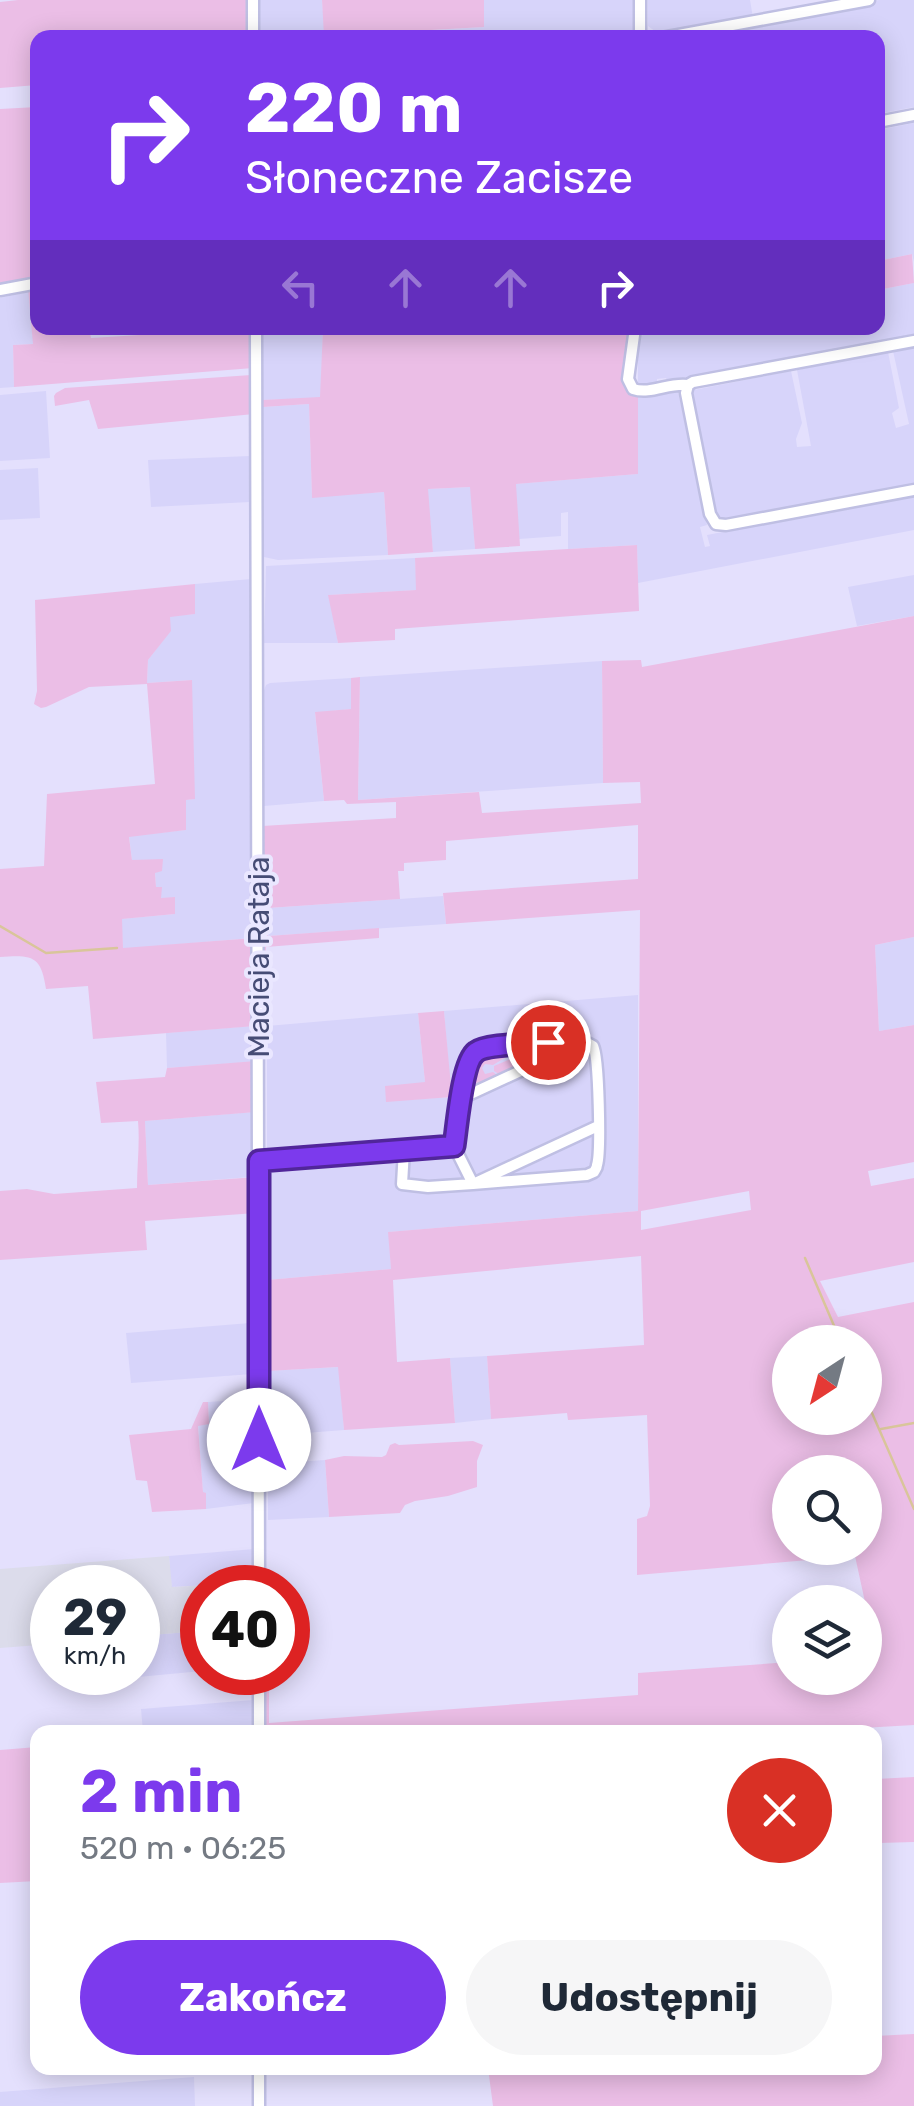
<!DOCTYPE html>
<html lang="pl">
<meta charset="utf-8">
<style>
:root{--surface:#fff;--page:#f6f6f7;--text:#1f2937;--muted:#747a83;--accent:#7c3aed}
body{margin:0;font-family:Rubik,sans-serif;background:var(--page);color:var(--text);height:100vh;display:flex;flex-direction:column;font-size:38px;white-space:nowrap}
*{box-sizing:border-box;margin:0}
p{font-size:32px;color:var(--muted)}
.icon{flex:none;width:55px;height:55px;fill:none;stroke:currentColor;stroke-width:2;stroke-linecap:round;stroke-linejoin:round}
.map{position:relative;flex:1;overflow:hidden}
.side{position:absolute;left:30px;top:1725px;width:852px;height:350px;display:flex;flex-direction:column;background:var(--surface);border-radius:20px;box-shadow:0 5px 25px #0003}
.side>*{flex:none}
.hud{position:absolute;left:30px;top:30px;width:855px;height:305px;border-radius:20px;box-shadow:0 5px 25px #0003;background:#7c3aed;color:#fff;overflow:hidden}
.needle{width:65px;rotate:216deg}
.buttons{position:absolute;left:772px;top:1325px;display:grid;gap:20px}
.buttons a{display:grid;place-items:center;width:110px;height:110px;border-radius:50%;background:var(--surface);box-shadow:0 5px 25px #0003;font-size:50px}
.speed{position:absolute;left:30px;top:1565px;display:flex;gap:20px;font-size:50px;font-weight:700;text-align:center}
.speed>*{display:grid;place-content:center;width:130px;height:130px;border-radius:50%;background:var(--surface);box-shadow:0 5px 25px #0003;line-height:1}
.speed small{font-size:25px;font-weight:400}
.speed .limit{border:15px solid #d22;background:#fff;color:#111}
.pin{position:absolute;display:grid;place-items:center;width:85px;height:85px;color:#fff;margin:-42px;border:5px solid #fff;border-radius:50%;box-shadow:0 2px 10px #0007}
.me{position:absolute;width:110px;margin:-55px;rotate:0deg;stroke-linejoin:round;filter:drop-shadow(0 0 8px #0008)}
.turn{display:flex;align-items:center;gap:35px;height:210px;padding:0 50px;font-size:45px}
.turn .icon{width:130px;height:130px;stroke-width:2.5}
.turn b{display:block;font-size:70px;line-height:85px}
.lanes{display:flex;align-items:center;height:95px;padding:0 50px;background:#0003;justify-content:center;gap:50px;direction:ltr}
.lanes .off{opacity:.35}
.round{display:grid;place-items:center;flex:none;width:105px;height:105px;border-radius:52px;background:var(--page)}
.head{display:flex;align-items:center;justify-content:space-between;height:170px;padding:0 50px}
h1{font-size:60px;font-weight:700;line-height:75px;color:var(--accent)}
.primary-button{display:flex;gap:20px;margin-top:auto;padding:20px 50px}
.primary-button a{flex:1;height:115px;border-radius:60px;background:var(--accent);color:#fff;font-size:40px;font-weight:700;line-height:115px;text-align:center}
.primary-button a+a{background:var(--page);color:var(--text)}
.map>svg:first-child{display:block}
</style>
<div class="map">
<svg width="914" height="2106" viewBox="0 0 914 2106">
<rect width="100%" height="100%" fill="#e4e0fd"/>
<!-- residential -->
<path fill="#d7d4fa" d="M257,0H322L325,36L484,27V0H637V37H257Z
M648,0H750L753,18L660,35L648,26Z
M879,0H914V107L878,114V38H679L755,25Z
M914,123V262L912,254L878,261V130Z
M914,283V334L667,381L666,378L657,379V387L638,385V336L655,333V328H878V290Z
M29,292L34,344L13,345L14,387L0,388V298Z
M262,328H323L321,398L262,400Z
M914,347V485L725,521L717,515L692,393L694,390L791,371L802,423L796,439L797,447L811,446L797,370L888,352L899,408L892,413L896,428L909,424L893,351Z
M677,387L707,525L700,527L705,547L710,546L707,535L914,495V530L638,583L637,545L568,549V512L561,513V536L519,539L515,484L638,474V395Z
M46,391L50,458L0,461V395Z
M309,404L312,497L384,492L388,555L278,560L264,557L263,407Z
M250,456V502L151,507L148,460Z
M38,468L40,518L0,520V470Z
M471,487L475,549L433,552L427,489Z
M415,558L417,590L329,595L338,643H264L266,566Z
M914,575V616L857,626L848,587Z
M251,579V938L123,949L121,919L175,914L161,898L156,888L155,872L132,860L129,836L186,830V800L194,799L191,680L147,683L148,660L170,631L169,616L195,614V584Z
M602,661L603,783L358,800L360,677Z
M351,678V709L315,713L324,801L264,806L263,693L266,685L270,683Z
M349,851L350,877L311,878L310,852Z
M443,896L446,924L267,936L268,908Z
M914,937V1025L879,1031L875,945Z
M638,995V1211L389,1232L391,1269L267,1280V1164L390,1154L389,1145L267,1154V1026L418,1013L425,1082L386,1101L451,1097L444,1011Z
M251,1026V1062L167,1068L166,1033Z
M253,1112L250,1177L148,1185L145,1121Z
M250,1323L252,1374L131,1383L126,1333Z
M487,1356L491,1419L455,1423L450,1358Z
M339,1367L344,1430L268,1436L267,1371Z
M253,1399L254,1503L206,1509V1494L203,1493L198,1425L209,1424L208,1402Z
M325,1460L329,1517L268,1520V1464Z
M254,1549L252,1583L171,1587L169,1556Z
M202,1631V1671L138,1677V1636Z
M253,1700V1726L181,1732H143L141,1709Z
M194,2077L195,2106H0V2092Z"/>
<!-- industrial -->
<path fill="#dcdceb" d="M169,1556L172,1587L252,1583V1587L202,1588V1631L138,1636V1588H52V1644L0,1648V1569Z"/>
<!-- green -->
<path fill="#ebbee6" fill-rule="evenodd" d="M18,0H251V37L38,38L37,85L0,88V2Z
M322,0H484V27L324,36Z
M37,107V279L0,286V109Z
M912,254L914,283L878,290V261Z
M37,286L38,328H89L91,338L253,328V368L14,387L13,345L33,344L28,288Z
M323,328H631L624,383L627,390L638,395V474L516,484L520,546L475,549L470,487L428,489L433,552L388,555L384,492L312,498L309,404L263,407V436L260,434L259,372L262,370V400L320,397Z
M251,375L254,414L98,429L89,400L55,406L54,396L56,393L65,388Z
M637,545L639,611L395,629V640L338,643L328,595L416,590L415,558Z
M195,584V614L170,617L171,631L148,660L147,683L192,680L195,799L186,800V830L129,837L132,860L163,859L162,871L155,873L156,887H162L161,898L175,897V914L122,919L123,948L254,938L255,1026L93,1039L88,986L46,989C41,955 32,955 0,957V869L44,866L47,794L155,784L147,684L89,687L46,707L41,708L34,704L37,691L35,600Z
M914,616V937L875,945L879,1031L914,1025V1162L868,1171L871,1186L914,1178V1262L820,1281L838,1317L914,1302V1725L792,1732H263V1688L266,1685H269V1723L638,1695V1673L790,1662V1678H865V1602L855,1556L637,1575V1519L647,1516L650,1506L647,1415L568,1420L567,1413L491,1419L487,1356L644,1345L641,1256L393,1280L397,1362L450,1358L455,1423L344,1430L338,1367L268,1371L267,1389L262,1387L263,1285L266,1284L263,1263L267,1262V1280L391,1269L388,1232L638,1211L640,910L446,924L443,893L638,879V825L446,841V860L404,863V871H398L400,899L268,908V912L263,910L262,907V826L396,818V802L347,804L344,800L324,801L315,712L351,709V678L360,677L358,800L479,792L482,813L641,803L640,782L603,783L602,661L641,660L642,667ZM749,1191L751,1210L641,1230V1211ZM790,1342H865V1418H790ZM790,1472H865V1548H790Z
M262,917H268V936L379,928V938L266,947V979L262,977Z
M444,1011L452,1097L386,1102L385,1086L425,1082L418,1013Z
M553,1046L552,1048L525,1058L552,1050L553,1052L502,1076L494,1071V1066L515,1057H506L493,1065L485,1064L482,1068L485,1074L493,1072L500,1077L473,1089C465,1081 473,1067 475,1056L487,1051Z
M256,1061V1112L145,1121L148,1185L256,1177V1213L145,1221L147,1250L0,1260V1191L27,1189L54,1194L137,1188C137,1164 140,1144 138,1121L101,1123L96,1082L165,1077L167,1068Z
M203,1402H208L209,1424L198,1426L203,1492L206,1493V1509L152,1512L147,1481L136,1480L129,1435L191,1429Z
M473,1441L483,1445L477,1461V1487L448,1496L415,1501L405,1505L400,1513L329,1517L325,1460L344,1456L382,1457L386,1455L390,1445L395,1443L399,1445Z
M37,1747V1881L0,1883V1750Z
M914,1777V1842L879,1843L880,1814L876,1779Z
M914,2034V2106H493L488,2068H875V2036Z"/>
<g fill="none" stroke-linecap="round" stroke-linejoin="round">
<!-- stream -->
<path stroke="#d9c59a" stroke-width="2.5" d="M0,926L46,953L117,948
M805,1258L841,1342
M865,1397L914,1509
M881,1429L914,1423"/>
<defs>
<path id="minor" d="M253,0V38
M640,38V0
M662,38L869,0
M878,122L914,115
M0,290L38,283
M256,328L259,1588
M635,328L628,379L633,389C651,395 669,382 688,385
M914,341L693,382L688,385L686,393L710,514L716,524L726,525L914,490
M462,1098L579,1044
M404,1150L402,1184L428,1187L473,1184L598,1126
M259,1161L454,1146C457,1127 464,1058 479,1050C493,1043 524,1045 540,1043C557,1042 580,1037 593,1046C599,1057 601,1152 597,1165C597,1168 595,1170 594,1172L587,1175L473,1184L454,1146
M259,1672V1732
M259,2106V2068"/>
</defs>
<!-- minor casing -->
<use href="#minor" stroke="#bfbfe3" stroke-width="15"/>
<!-- minor -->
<use href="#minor" stroke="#fff" stroke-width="10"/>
</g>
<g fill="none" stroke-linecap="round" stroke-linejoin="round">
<defs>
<path id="route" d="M259,1440V1161L454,1146C457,1127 462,1062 476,1052C486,1044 533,1044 548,1042"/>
</defs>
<!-- route casing -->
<use href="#route" stroke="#51269a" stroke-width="25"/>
<!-- route -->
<use href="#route" stroke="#7c3aed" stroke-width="18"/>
</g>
<g text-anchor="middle" stroke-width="8" stroke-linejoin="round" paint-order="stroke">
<!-- street labels -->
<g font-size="30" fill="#464c75" stroke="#eae7ff">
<text transform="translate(259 957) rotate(-90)" y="10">Macieja Rataja</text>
</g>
</g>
</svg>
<div class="buttons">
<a><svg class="needle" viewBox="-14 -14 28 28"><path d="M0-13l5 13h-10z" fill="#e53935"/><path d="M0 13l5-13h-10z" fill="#747a83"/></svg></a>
<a><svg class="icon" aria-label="search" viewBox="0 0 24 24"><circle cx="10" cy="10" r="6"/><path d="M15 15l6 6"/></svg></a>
<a><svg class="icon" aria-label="layers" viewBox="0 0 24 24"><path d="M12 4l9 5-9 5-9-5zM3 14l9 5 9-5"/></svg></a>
</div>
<div class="speed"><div>29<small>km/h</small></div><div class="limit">40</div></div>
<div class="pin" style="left:548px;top:1042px;background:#d93025"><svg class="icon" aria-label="arrive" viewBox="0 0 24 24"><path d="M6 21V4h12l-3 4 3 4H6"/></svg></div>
<svg class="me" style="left:259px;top:1440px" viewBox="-20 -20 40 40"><circle r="19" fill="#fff"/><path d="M0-13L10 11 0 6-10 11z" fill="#7c3aed"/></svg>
<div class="hud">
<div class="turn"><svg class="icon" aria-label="right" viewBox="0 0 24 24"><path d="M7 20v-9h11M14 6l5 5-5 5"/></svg><div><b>220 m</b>Słoneczne Zacisze</div></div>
<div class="lanes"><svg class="icon off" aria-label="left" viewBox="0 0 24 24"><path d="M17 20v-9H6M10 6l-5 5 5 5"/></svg><svg class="icon off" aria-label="ahead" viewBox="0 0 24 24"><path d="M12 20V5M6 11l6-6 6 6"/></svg><svg class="icon off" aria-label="ahead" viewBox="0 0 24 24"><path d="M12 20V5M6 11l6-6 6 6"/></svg><svg class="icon" aria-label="right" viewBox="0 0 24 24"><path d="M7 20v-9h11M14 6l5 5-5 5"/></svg></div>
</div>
<section class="side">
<div class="head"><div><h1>2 min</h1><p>520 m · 06:25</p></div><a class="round" style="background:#d93025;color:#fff"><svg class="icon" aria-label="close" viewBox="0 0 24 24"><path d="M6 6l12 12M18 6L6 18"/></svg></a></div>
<div class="primary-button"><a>Zakończ</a><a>Udostępnij</a></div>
</section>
</div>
